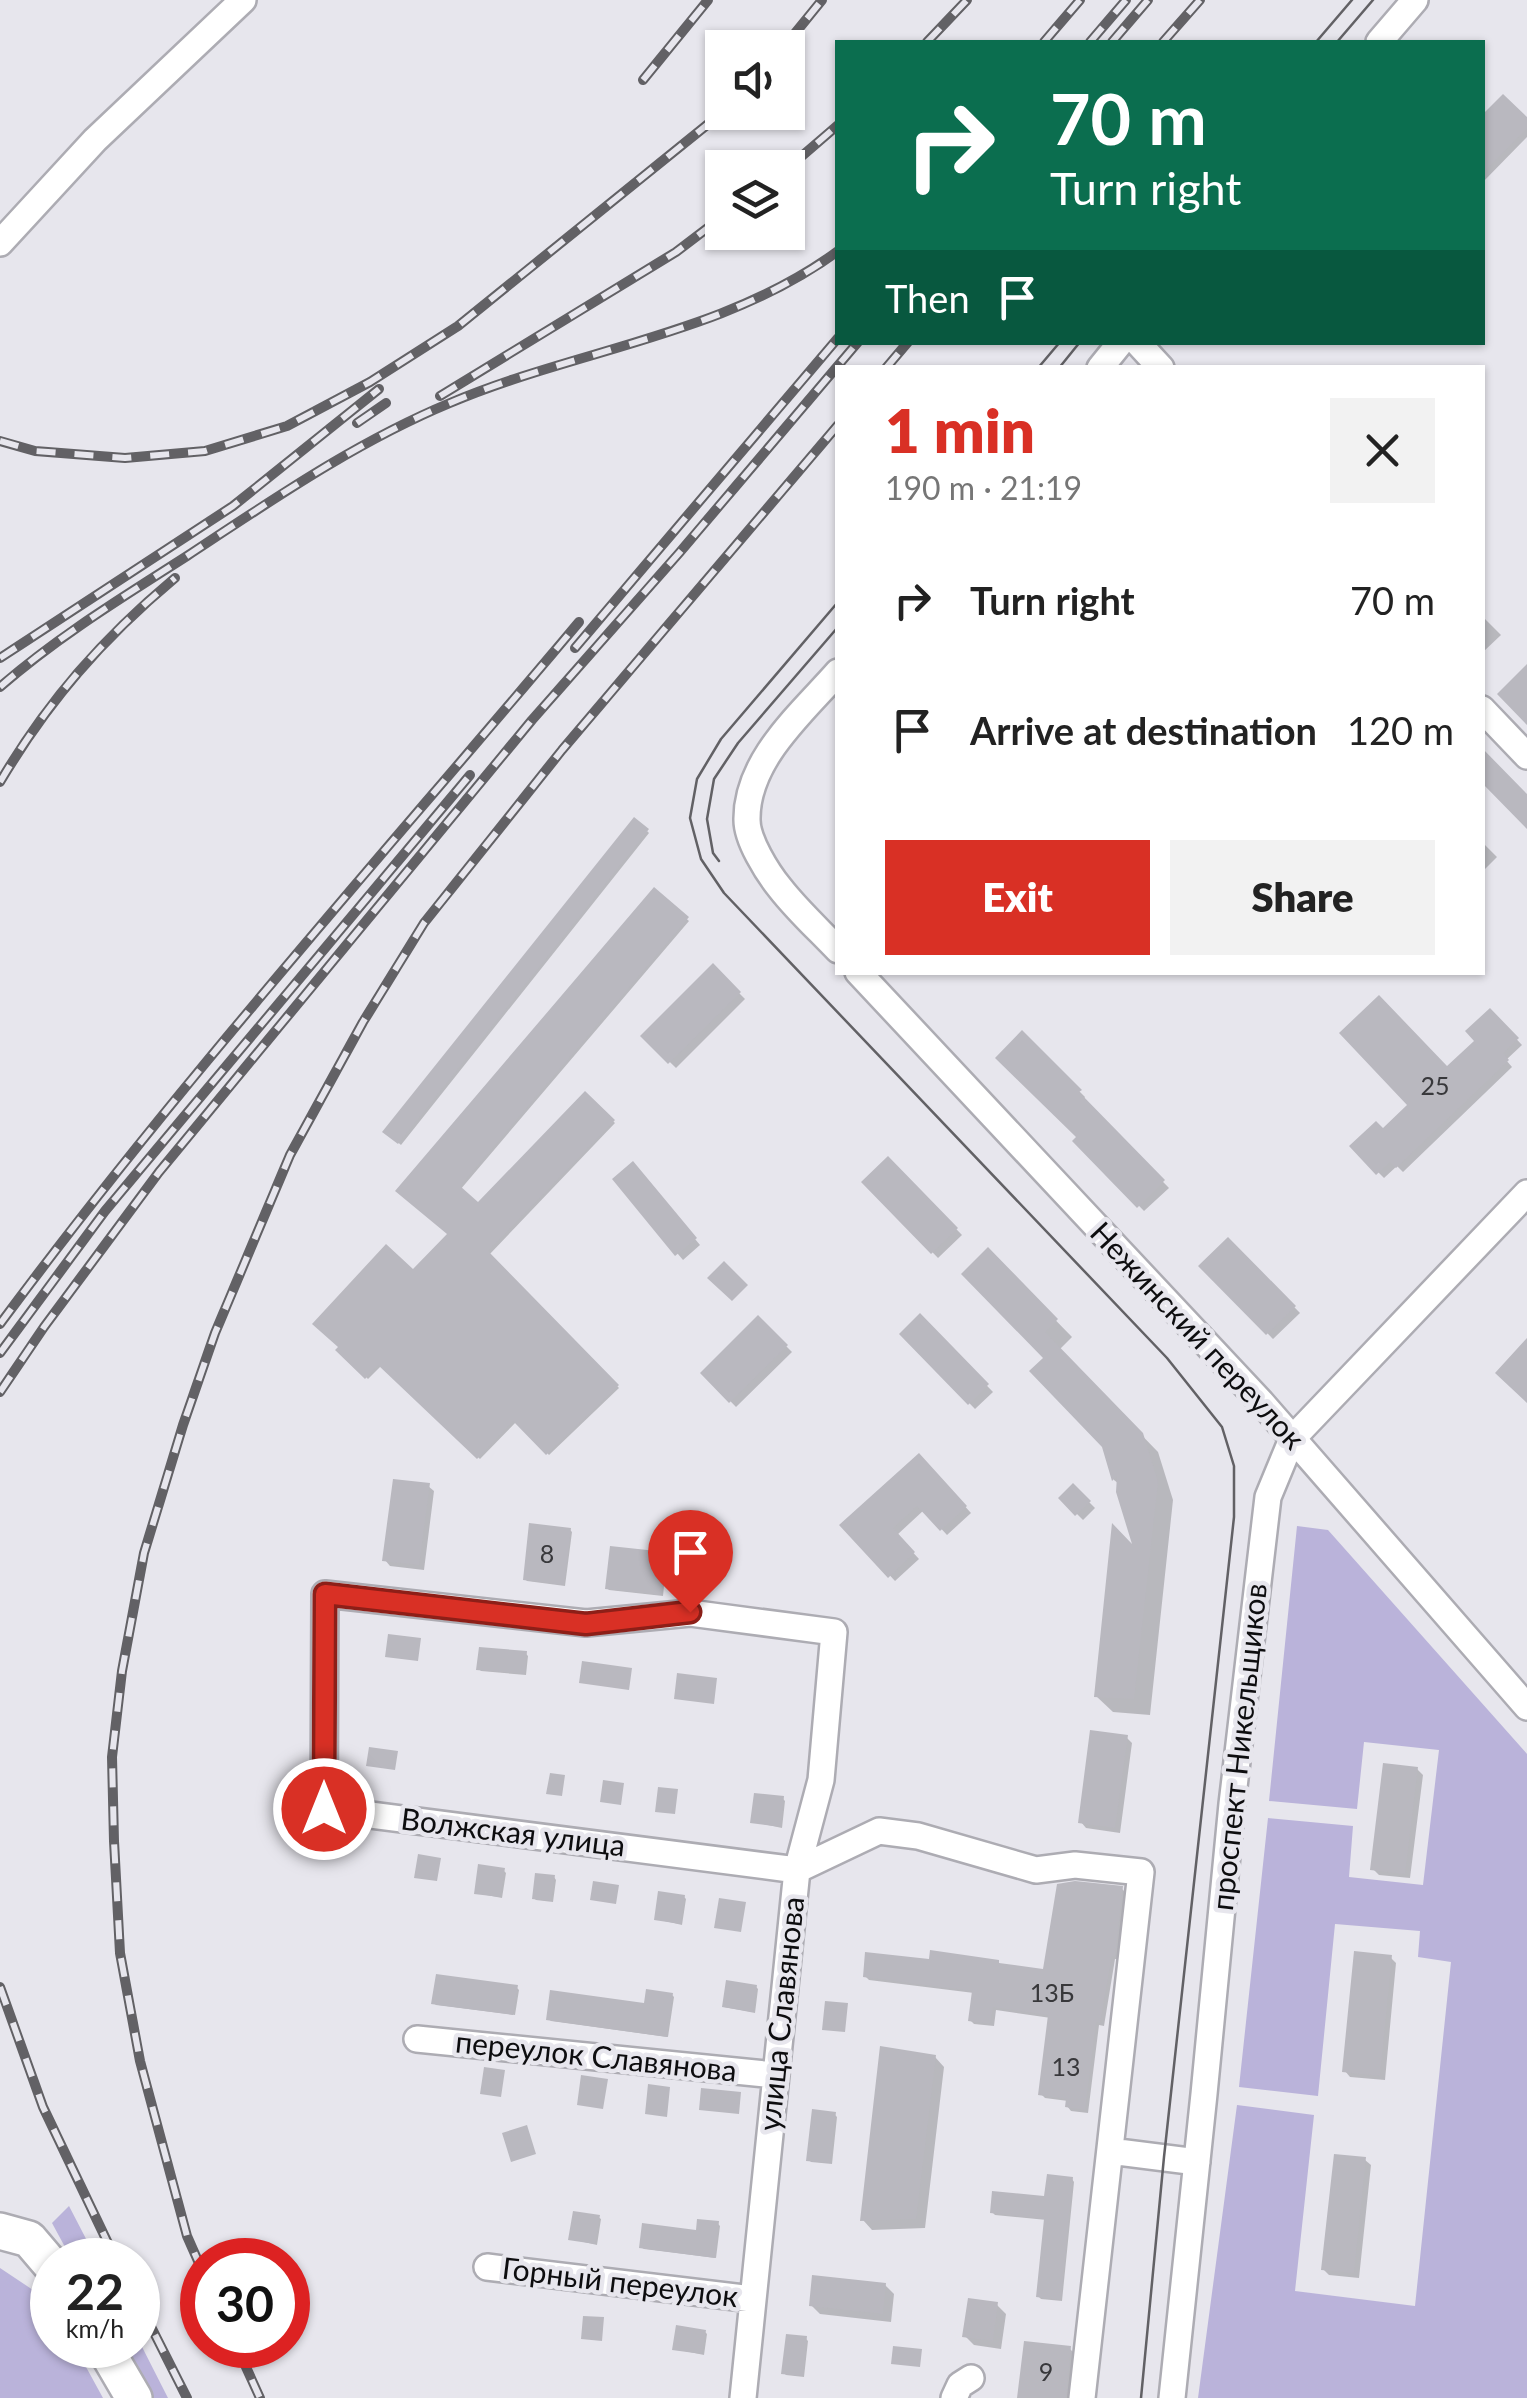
<!DOCTYPE html>
<meta charset="utf-8">
<style>
:root{--surface:#fff;--page:#f2f2f2;--text:#222;--muted:#767676;--accent:#d93025}
body{margin:0;font-family:Lato,sans-serif;background:var(--page);color:var(--text);height:100vh;display:flex;flex-direction:column;font-size:38px;white-space:nowrap}
*{box-sizing:border-box;margin:0}
p{font-size:32px;color:var(--muted)}
.icon{flex:none;width:55px;height:55px;fill:none;stroke:currentColor;stroke-width:2;stroke-linecap:round;stroke-linejoin:round}
.map{position:relative;flex:1;overflow:hidden}
.details{position:absolute;left:835px;top:365px;width:650px;height:610px;display:flex;flex-direction:column;background:var(--surface);border-radius:0px;box-shadow:0 2px 8px #0004}
.details>*{flex:none}
.hud{position:absolute;left:835px;top:40px;width:650px;height:305px;border-radius:0px;box-shadow:0 2px 8px #0004;background:#0b6e4f;color:#fff;overflow:hidden}
.tools{position:absolute;left:705px;top:30px;display:grid;gap:20px}
.tools a{display:grid;place-items:center;width:100px;height:100px;border-radius:0px;background:var(--surface);box-shadow:0 2px 8px #0004;font-size:50px}
.speed{position:absolute;left:30px;top:2238px;display:flex;gap:20px;font-size:50px;font-weight:700;text-align:center}
.speed>*{display:grid;place-content:center;width:130px;height:130px;border-radius:50%;background:var(--surface);box-shadow:0 2px 8px #0004;line-height:1}
.speed small{font-size:25px;font-weight:400}
.speed .limit{border:15px solid #d22;background:#fff;color:#111}
.pin{position:absolute;display:grid;place-items:center;width:85px;height:85px;color:#fff;margin:-102px -42px;border-radius:50% 50% 50% 0;rotate:-45deg;box-shadow:0 0 10px #0007}
.pin .icon{rotate:45deg}
.me{position:absolute;width:110px;margin:-55px;rotate:0deg;stroke-linejoin:round;filter:drop-shadow(0 0 8px #0008)}
.turn{display:flex;align-items:center;gap:35px;height:210px;padding:0 50px;font-size:45px}
.turn .icon{width:130px;height:130px;stroke-width:2.5}
.turn b{display:block;font-size:70px;line-height:85px}
.then{display:flex;align-items:center;height:95px;padding:0 50px;background:#0003;gap:20px;font-size:38px}
.round{display:grid;place-items:center;flex:none;width:105px;height:105px;border-radius:0px;background:var(--page)}
.overview{display:flex;align-items:center;justify-content:space-between;height:170px;padding:0 50px}
h1{font-size:60px;font-weight:800;line-height:75px;color:var(--accent)}
.primary-button{display:flex;gap:20px;margin-top:auto;padding:20px 50px}
.primary-button a{flex:1;height:115px;border-radius:0px;background:var(--accent);color:#fff;font-size:40px;font-weight:800;line-height:115px;text-align:center}
.primary-button a+a{background:var(--page);color:var(--text)}
ul{padding:0;list-style:none}
li{display:flex;align-items:center;gap:30px;height:130px;padding:0 50px}
li div{flex:1}
li b{display:block;font-size:38px}
li em{font-style:normal}
.map>svg:first-child{display:block}
</style>
<div class="map">
<svg width="1527" height="2398" viewBox="0 0 1527 2398">
<rect width="100%" height="100%" fill="#e7e6ed"/>
<!-- green -->
<path fill="#bab3da" d="M1297,1526L1328,1530L1527,1754V2398H1198L1237,2105L1314,2115L1295,2291L1415,2306L1451,1962L1418,1957L1420,1931L1335,1924L1318,2096L1239,2087L1268,1818L1353,1826L1349,1877L1423,1885L1439,1750L1364,1742L1357,1809L1269,1801Z
M69,2206L97,2260H72L52,2223Z
M0,2268L33,2290L52,2316V2345H74L103,2398H0Z
M138,2339L168,2398H144L116,2345H138Z"/>
<!-- shadow -->
<path fill="#0003" d="M1482,119L1527,121V137L1482,183Z
M1482,616L1501,635L1482,653Z
M647,831L649,833L401,1145L386,1132Z
M1482,842L1497,857L1482,872Z
M654,890L689,921L460,1190L478,1206L585,1094L615,1123L489,1255L619,1388L549,1455L517,1421L480,1459L382,1365L368,1379L339,1350L450,1234L399,1190Z
M713,967L745,999L676,1068L643,1036Z
M1490,1011L1522,1045L1506,1060L1512,1067L1403,1172L1397,1166L1384,1178L1353,1147L1383,1131L1478,1041Z
M1022,1034L1085,1097L1083,1100L1169,1188L1144,1211L1076,1141L1079,1138Z
M888,1159L962,1235L938,1258L864,1182Z
M638,1170L700,1245L683,1260L615,1179Z
M1228,1240L1300,1313L1273,1339L1202,1266Z
M988,1251L1072,1337L1059,1350L1158,1452L1173,1500L1150,1715L1113,1712L1096,1696L1137,1552L1119,1484L1114,1480L1104,1445L1046,1358Z
M920,1317L993,1392L975,1409L902,1334Z
M758,1318L792,1352L736,1407L703,1373Z
M919,1456L971,1513L947,1535L924,1510L897,1535L919,1559L895,1581L843,1525Z
M428,1486L434,1491L424,1570L390,1566L385,1560Z
M1073,1486L1095,1508L1083,1520L1061,1498Z
M570,1530L572,1532L565,1586L527,1581L525,1579Z
M665,1555L667,1557L663,1596L609,1590L607,1588Z
M526,1654L528,1656L526,1675L481,1671L479,1669Z
M1126,1737L1132,1743L1120,1833L1086,1828L1081,1822Z
M1417,1769L1423,1775L1410,1878L1379,1875L1373,1869Z
M783,1799L785,1801L782,1828L753,1822Z
M504,1871L506,1873L502,1898L476,1893Z
M554,1877L556,1880L553,1902L536,1900L534,1898Z
M1122,1889L1126,1893L1119,1959H1115L1104,2026L1099,2025L1088,2113L1071,2111L1067,2106L1068,2101L1045,2098L1041,2094L1051,2018L996,2010L994,2026L974,2024L970,2020L974,1993L869,1980L865,1976L931,1962H998L1002,1966L1045,1972Z
M684,1897L686,1899L682,1925L656,1919Z
M1391,1958L1396,1963L1385,2080L1350,2077L1345,2071Z
M756,1987L758,1989L755,2013L724,2007Z
M517,1988L519,1990L515,2015L436,2005L434,2003Z
M672,1995L674,1997L668,2037L551,2021L549,2019L646,2006Z
M935,2057L944,2067L925,2228L872,2230L863,2220Z
M835,2115L837,2117L832,2164L811,2162L809,2160Z
M1365,2160L1371,2165L1359,2278L1329,2275L1323,2269Z
M1072,2179L1074,2182L1062,2301L1041,2299L1039,2297L1047,2220L995,2215L993,2213L1047,2199Z
M598,2217L601,2219L597,2245L571,2239Z
M718,2224L720,2226L716,2258L644,2249L641,2247L698,2232Z
M885,2285L894,2294L891,2322L820,2314L811,2305Z
M997,2305L1006,2314L1001,2349L974,2345L965,2336Z
M705,2332L707,2334L704,2355L675,2349Z
M806,2339L808,2341L804,2377L786,2375L784,2373Z
M1070,2349L1076,2355L1071,2398H1019Z"/>
<!-- building -->
<path fill="#b9b8bf" d="M1503,94L1527,117V128L1482,174V115Z
M1527,664V725L1497,694Z
M1482,748L1527,794V829L1482,783Z
M634,817L649,829L398,1144L382,1132Z
M654,887L689,917L460,1186L478,1202L585,1091L615,1120L488,1251L619,1385L546,1455L513,1421L477,1459L378,1365L365,1379L335,1350L338,1347L312,1324L386,1244L413,1269L447,1234L395,1191Z
M713,963L741,992L668,1064L640,1036Z
M1379,995L1447,1066L1474,1041L1465,1031L1490,1008L1519,1038L1503,1053L1509,1060L1396,1168L1390,1162L1376,1175L1349,1146L1376,1121L1383,1128L1407,1105L1339,1033Z
M1022,1030L1082,1090L1079,1092L1165,1180L1137,1208L1072,1141L1076,1137L995,1058Z
M888,1156L958,1228L931,1254L861,1182Z
M633,1161L697,1238L675,1256L612,1179Z
M1228,1237L1296,1306L1266,1335L1198,1266Z
M988,1247L1058,1319L1045,1332L1143,1433L1158,1482L1134,1699L1094,1697L1112,1523L1132,1544L1116,1492L1117,1476L1112,1481L1102,1447L1029,1371L1043,1358L961,1274Z
M724,1261L748,1285L732,1301L707,1278Z
M920,1313L989,1384L968,1405L899,1334Z
M758,1315L788,1345L729,1403L700,1373Z
M1527,1338V1403L1495,1373Z
M919,1453L967,1506L940,1531L917,1506L893,1528L915,1552L888,1578L839,1525Z
M393,1479L430,1483L419,1565L382,1561Z
M1073,1483L1091,1501L1075,1516L1058,1498Z
M529,1523L571,1528L564,1585L523,1580Z
M610,1546L666,1552L661,1595L605,1589Z
M388,1634L421,1638L418,1661L385,1657Z
M479,1647L527,1651L525,1674L476,1670Z
M582,1661L632,1668L629,1690L579,1683Z
M677,1673L717,1678L714,1704L674,1699Z
M1090,1730L1128,1735L1115,1828L1078,1823Z
M369,1747L398,1751L395,1770L366,1766Z
M1383,1763L1418,1767L1405,1874L1370,1870Z
M550,1773L565,1775L562,1796L546,1794Z
M603,1780L624,1783L621,1805L600,1802Z
M658,1787L678,1789L675,1814L655,1812Z
M754,1793L784,1796L781,1827L750,1823Z
M418,1854L441,1858L437,1881L414,1878Z
M478,1864L505,1868L500,1897L474,1894Z
M535,1873L555,1875L551,1901L532,1899Z
M593,1881L619,1885L616,1904L590,1900Z
M1075,1881L1123,1886L1115,1956H1112L1100,2023L1096,2022L1085,2110L1065,2107L1066,2099L1038,2095L1048,2015L993,2007L990,2024L968,2021L972,1991L863,1977L865,1952L929,1959L930,1950L999,1960V1963L1043,1969L1057,1884Z
M658,1891L685,1895L681,1924L654,1920Z
M719,1898L746,1902L741,1932L714,1928Z
M1354,1951L1392,1955L1380,2076L1342,2072Z
M436,1974L518,1985L513,2015L431,2004Z
M726,1980L757,1985L753,2012L722,2007Z
M646,1989L673,1993L667,2037L546,2020L550,1990L644,2003Z
M825,2001L848,2003L845,2032L822,2030Z
M880,2046L936,2055L916,2219L860,2221Z
M484,2067L505,2070L501,2097L480,2094Z
M581,2075L608,2079L603,2109L577,2105Z
M648,2084L670,2087L667,2117L645,2114Z
M701,2088L741,2092L739,2114L699,2110Z
M812,2109L836,2112L830,2163L806,2161Z
M527,2125L536,2154L511,2162L502,2133Z
M1334,2154L1366,2157L1354,2273L1321,2270Z
M1047,2174L1073,2177L1061,2300L1036,2297L1044,2219L990,2213L992,2191L1044,2196Z
M573,2211L600,2215L595,2244L568,2240Z
M697,2219L719,2221L715,2258L639,2248L642,2223L696,2230Z
M812,2275L886,2283L883,2314L809,2306Z
M968,2298L998,2302L993,2341L962,2337Z
M583,2316L604,2317L602,2341L581,2339Z
M676,2325L706,2330L702,2354L672,2350Z
M786,2334L807,2336L803,2376L781,2374Z
M1024,2341L1071,2346L1066,2398H1017Z
M893,2346L922,2349L920,2367L891,2364Z"/>
<g fill="none" stroke-linecap="round" stroke-linejoin="round">
<defs>
<path id="minor" d="M1379,42L1415,0
M0,243L95,140L243,0
M1137,342L1161,368
M1100,368L1121,342
M838,672C802,713 746,760 747,820C747,840 767,872 780,888C797,910 818,929 838,950
M1482,709L1527,756
M858,972L1261,1402L1527,1707
M417,2039L775,2075
M1110,2151L1197,2162
M487,2267L752,2299
M743,2398L797,1870L821,1780L834,1632L690,1613L586,1623L325,1594L324,1809L797,1870L879,1831L918,1836L1036,1870L1075,1865L1141,1872L1082,2398
M954,2398L960,2385L971,2378
M1172,2398L1204,2094L1232,1804L1268,1497L1292,1439L1527,1193"/>
<path id="secondary" d="M0,2231L29,2239L52,2266
M103,2345L134,2398"/>
</defs>
<!-- minor casing -->
<use href="#minor" stroke="#adacb3" stroke-width="30"/>
<!-- secondary casing -->
<use href="#secondary" stroke="#adacb3" stroke-width="40"/>
<!-- minor -->
<use href="#minor" stroke="#fff" stroke-width="25"/>
<!-- secondary -->
<use href="#secondary" stroke="#fff" stroke-width="35"/>
<!-- tram -->
<path stroke="#626165" stroke-width="2.5" d="M1316,42L1352,0
M1337,42L1373,0
M1038,368L1060,342
M1059,368L1080,342
M838,602L721,739L697,779L690,818L701,859L724,893L1167,1358L1222,1427L1234,1466V1517L1164,2157L1141,2398
M719,861L713,853L707,819L714,779L738,743L838,627"/>
<defs>
<path id="rail" d="M927,42L967,0
M1044,42L1080,0
M1090,42L1126,0
M1112,42L1148,0
M1163,42L1200,0
M783,48L822,0
M643,80L708,0
M788,168L838,125
M886,368L908,342
M440,396L676,252L722,217
M357,423L386,403
M0,441L35,451L125,458L205,451L287,426L370,382L458,326L723,112
M575,648L838,338
M0,658L233,506L379,389
M0,687C57,637 123,597 187,556C272,500 356,442 450,403C577,349 724,335 838,251
M0,782C48,701 102,639 175,578
M0,1324C180,1081 385,853 579,622
M0,1353L105,1211L470,775
M0,1392L44,1327L159,1172L532,720L680,552L858,342
M0,1987L43,2107L116,2260
M202,2270L187,2236L140,2061L120,1953L114,1841L112,1757L122,1671L144,1553L183,1425L215,1333L290,1155L363,1022L424,923L562,750L838,425
M138,2301L187,2398
M236,2345L260,2398"/>
</defs>
<!-- rail casing -->
<use href="#rail" stroke="#626165" stroke-width="10"/>
<!-- rail -->
<use href="#rail" stroke="#e7e6ed" stroke-width="6" stroke-dasharray="19" stroke-linecap="butt"/>
</g>
<g fill="none" stroke-linecap="round" stroke-linejoin="round">
<defs>
<path id="route" d="M324,1809L325,1594L586,1624L690,1612"/>
</defs>
<!-- route casing -->
<use href="#route" stroke="#8d1f18" stroke-width="25"/>
<!-- route -->
<use href="#route" stroke="#d93025" stroke-width="18"/>
</g>
<g text-anchor="middle" stroke-width="9" stroke-linejoin="round" paint-order="stroke">
<!-- number labels -->
<g font-size="25" fill="#38383b">
<text x="1435" y="1095">25</text>
<text x="547" y="1563">8</text>
<text x="1052" y="2002">13Б</text>
<text x="1066" y="2076">13</text>
<text x="1046" y="2381">9</text>
</g>
<!-- street labels -->
<g font-size="30" fill="#0d0d0f" stroke="#e7e6ed">
<text transform="translate(1197 1336) rotate(47)" y="10">Нежинский переулок</text>
<text transform="translate(1240 1747) rotate(-84)" y="10">проспект Никельщиков</text>
<text transform="translate(513 1833) rotate(7)" y="10">Волжская улица</text>
<text transform="translate(782 2014) rotate(-84)" y="10">улица Славянова</text>
<text transform="translate(596 2057) rotate(6)" y="10">переулок Славянова</text>
<text transform="translate(620 2283) rotate(7)" y="10">Горный переулок</text>
</g>
</g>
</svg>
<div class="tools">
<a><svg class="icon" aria-label="sound" viewBox="0 0 24 24"><path d="M4 9h4l5-4v14l-5-4H4zM17 9q2 3 0 6"/></svg></a>
<a><svg class="icon" aria-label="layers" viewBox="0 0 24 24"><path d="M12 4l9 5-9 5-9-5zM3 14l9 5 9-5"/></svg></a>
</div>
<div class="speed"><div>22<small>km/h</small></div><div class="limit">30</div></div>
<div class="pin" style="left:690px;top:1612px;background:#d93025"><svg class="icon" aria-label="arrive" viewBox="0 0 24 24"><path d="M6 21V4h12l-3 4 3 4H6"/></svg></div>
<svg class="me" style="left:324px;top:1809px" viewBox="-20 -20 40 40"><circle r="17" fill="#d93025" stroke="#fff" stroke-width="3"/><path d="M0-11L8 9 0 5-8 9z" fill="#fff"/></svg>
<div class="hud">
<div class="turn"><svg class="icon" aria-label="right" viewBox="0 0 24 24"><path d="M7 20v-9h11M14 6l5 5-5 5"/></svg><div><b>70 m</b>Turn right</div></div>
<div class="then">Then<svg class="icon" aria-label="arrive" viewBox="0 0 24 24"><path d="M6 21V4h12l-3 4 3 4H6"/></svg></div>
</div>
<section class="details">
<div class="overview"><div><h1>1 min</h1><p>190 m · 21:19</p></div><a class="round"><svg class="icon" aria-label="close" viewBox="0 0 24 24"><path d="M6 6l12 12M18 6L6 18"/></svg></a></div>
<ul>
<li><svg class="icon" aria-label="right" viewBox="0 0 24 24"><path d="M7 20v-9h11M14 6l5 5-5 5"/></svg><div><b>Turn right</b></div><em>70 m</em></li>
<li><svg class="icon" aria-label="arrive" viewBox="0 0 24 24"><path d="M6 21V4h12l-3 4 3 4H6"/></svg><div><b>Arrive at destination</b></div><em>120 m</em></li>
</ul>
<div class="primary-button"><a>Exit</a><a>Share</a></div>
</section>
</div>
